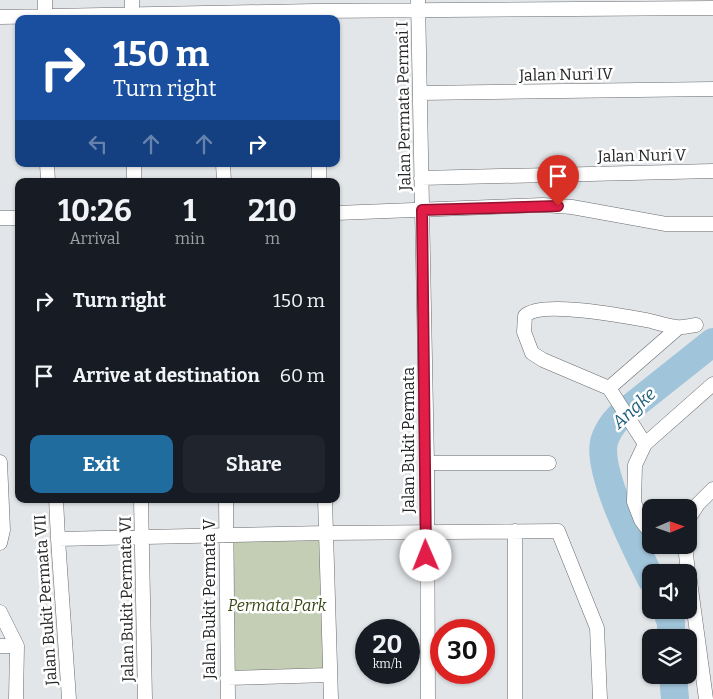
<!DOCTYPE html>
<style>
:root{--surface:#171b24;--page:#20242c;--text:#f1f3f6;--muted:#9ea1a6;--accent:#206c9f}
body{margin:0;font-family:Bitter,serif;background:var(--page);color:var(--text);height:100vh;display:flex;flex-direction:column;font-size:19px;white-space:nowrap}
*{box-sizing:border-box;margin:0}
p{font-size:16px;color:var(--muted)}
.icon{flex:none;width:28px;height:28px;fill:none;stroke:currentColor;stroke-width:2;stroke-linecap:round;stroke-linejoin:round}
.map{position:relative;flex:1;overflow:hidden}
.panel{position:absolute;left:15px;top:178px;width:325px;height:325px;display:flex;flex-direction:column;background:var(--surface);border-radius:10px;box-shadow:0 1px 4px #0004}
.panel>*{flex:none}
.top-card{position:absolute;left:15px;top:15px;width:325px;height:152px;border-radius:10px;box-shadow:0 1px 4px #0004;background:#1a4fa0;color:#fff;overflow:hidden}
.needle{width:32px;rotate:88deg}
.controls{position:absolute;left:642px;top:499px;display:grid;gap:10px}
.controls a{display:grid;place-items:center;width:55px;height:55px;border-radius:10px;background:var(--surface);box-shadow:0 1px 4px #0004;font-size:25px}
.speed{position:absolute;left:355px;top:619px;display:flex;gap:10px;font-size:25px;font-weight:700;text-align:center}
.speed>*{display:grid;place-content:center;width:65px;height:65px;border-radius:50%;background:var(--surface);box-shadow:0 1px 4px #0004;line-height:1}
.speed small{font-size:12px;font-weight:400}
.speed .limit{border:8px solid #d22;background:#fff;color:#111}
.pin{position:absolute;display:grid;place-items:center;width:42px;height:42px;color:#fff;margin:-51px -21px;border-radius:50% 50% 50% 0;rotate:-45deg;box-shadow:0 0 5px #0007}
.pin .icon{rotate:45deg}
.me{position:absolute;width:55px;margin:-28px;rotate:359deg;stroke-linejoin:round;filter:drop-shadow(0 0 4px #0008)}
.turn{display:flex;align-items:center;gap:18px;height:105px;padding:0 15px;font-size:22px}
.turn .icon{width:65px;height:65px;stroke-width:2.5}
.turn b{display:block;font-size:35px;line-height:42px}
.lanes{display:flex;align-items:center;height:48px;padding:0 15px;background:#0003;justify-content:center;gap:25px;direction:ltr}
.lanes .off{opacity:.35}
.eta{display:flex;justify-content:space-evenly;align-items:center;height:85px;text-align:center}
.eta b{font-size:30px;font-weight:700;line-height:35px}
.primary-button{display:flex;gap:10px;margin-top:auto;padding:10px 15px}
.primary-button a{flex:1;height:58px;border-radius:10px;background:var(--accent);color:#fff;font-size:20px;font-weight:700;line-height:58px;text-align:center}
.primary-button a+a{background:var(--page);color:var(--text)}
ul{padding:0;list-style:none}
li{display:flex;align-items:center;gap:15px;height:75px;padding:0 15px}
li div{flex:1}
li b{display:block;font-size:19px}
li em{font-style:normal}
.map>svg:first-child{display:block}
</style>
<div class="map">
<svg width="713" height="699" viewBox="0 0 713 699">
<rect width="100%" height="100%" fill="#e3e6e9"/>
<!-- green -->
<path fill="#c3ceb5" d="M326,533L330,675L227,678L226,536Z"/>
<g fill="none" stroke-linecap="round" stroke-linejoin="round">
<!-- river -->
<path stroke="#a0c4d9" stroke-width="28" d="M651,579C637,550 597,473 604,442C607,431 612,424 620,416L713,342
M666,610L671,622V638
M673,675L675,699"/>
<defs>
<path id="street" d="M45,0V19
M132,0V19
M418,0L427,463L428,699
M0,17L315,11L713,8
M420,93L713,89
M47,164L48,181
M134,164V181
M223,164L224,181
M319,164V181
M421,178L713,171
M336,213L543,205L572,207L666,224H713
M0,218H19
M609,388L678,328
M645,444L609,388L543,360L532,353L524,332L525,316C540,300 623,316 646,320C656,322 666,326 676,327C683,328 690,326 696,325
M0,462L3,530L0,543
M427,463H549
M56,499L58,539L69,699
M141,499L145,699
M226,499L228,699
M325,499L331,699
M689,518L698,504L713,489
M651,531L647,528L641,520L634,502L635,465L645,444L713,384
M58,539L326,533L558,531L597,628L600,699
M685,545L688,572
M689,574L706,699
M0,612L17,646L16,699
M0,646H17
M227,678L330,675
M515,699V531"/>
</defs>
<!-- street casing -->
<use href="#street" stroke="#696b6e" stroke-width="15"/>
<!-- street -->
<use href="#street" stroke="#fff" stroke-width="14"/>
</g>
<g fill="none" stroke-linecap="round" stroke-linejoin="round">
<defs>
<path id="route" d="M426,556L422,210L558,206"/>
</defs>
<!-- route casing -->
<use href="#route" stroke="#92132f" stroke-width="12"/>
<!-- route -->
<use href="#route" stroke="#e11d48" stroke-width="9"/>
</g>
<g text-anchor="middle" stroke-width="5" stroke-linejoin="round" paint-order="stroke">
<!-- street labels -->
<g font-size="16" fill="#262728" stroke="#fff">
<text transform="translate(566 74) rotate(-1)" y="6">Jalan Nuri IV</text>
<text transform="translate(403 106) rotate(-91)" y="6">Jalan Permata Permai I</text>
<text transform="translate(642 155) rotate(-1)" y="6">Jalan Nuri V</text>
<text transform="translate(408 440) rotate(-90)" y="6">Jalan Bukit Permata</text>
<text transform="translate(126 599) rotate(-91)" y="6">Jalan Bukit Permata VI</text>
<text transform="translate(209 599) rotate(-90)" y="6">Jalan Bukit Permata V</text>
<text transform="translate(45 600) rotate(-94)" y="6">Jalan Bukit Permata VII</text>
</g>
<!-- park labels -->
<g font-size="16" font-style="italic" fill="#374815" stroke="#fff">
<text x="277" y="611">Permata Park</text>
</g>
<!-- water labels -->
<g font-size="18" font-style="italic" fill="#1c5c79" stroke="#fff">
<text transform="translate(634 408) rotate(-42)" y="6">Angke</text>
</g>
</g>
</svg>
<div class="controls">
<a><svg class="needle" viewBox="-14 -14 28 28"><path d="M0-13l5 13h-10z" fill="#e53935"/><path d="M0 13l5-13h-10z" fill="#9ea1a6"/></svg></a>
<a><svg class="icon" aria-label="sound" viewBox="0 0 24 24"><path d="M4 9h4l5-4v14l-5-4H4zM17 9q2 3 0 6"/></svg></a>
<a><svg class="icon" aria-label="layers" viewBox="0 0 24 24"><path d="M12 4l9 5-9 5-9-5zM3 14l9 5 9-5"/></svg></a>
</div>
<div class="speed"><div>20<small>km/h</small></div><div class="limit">30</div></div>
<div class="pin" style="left:558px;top:206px;background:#d93025"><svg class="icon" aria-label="arrive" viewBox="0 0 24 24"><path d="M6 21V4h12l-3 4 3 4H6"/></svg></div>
<svg class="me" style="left:426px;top:556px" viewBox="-20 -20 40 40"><circle r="19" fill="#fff"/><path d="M0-13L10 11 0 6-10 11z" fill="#e11d48"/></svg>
<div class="top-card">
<div class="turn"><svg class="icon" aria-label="right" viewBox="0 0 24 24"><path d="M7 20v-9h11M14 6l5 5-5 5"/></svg><div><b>150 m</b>Turn right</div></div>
<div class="lanes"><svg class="icon off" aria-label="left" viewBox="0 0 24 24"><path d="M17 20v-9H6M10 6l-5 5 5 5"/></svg><svg class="icon off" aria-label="ahead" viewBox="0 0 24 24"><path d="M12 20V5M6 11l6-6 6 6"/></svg><svg class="icon off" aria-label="ahead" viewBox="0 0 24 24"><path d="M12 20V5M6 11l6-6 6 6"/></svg><svg class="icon" aria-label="right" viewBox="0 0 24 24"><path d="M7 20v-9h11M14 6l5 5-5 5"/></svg></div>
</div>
<section class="panel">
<div class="eta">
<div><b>10:26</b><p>Arrival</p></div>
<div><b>1</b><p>min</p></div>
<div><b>210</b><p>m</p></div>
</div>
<ul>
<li><svg class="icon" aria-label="right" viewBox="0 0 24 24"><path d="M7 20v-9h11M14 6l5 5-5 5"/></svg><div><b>Turn right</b></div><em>150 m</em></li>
<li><svg class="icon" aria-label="arrive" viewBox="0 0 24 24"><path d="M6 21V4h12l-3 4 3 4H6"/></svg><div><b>Arrive at destination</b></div><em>60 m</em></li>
</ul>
<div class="primary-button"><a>Exit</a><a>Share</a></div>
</section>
</div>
